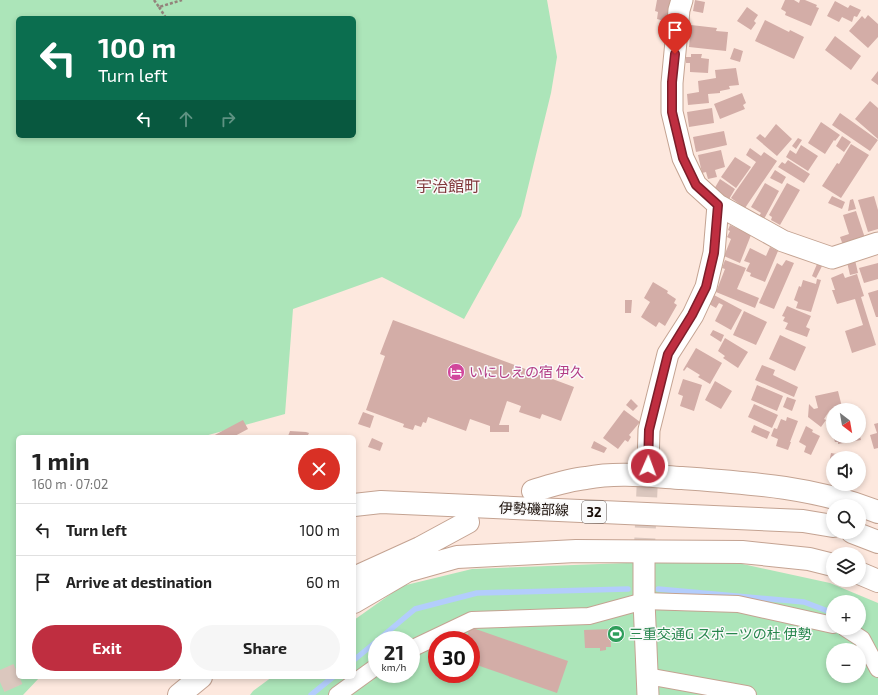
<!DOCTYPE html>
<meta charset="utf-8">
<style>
:root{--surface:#fff;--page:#f6f6f6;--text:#222;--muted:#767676;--line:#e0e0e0;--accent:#bf2e40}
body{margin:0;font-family:"Exo 2","Noto Sans JP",sans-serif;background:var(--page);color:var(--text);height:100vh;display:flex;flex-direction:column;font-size:15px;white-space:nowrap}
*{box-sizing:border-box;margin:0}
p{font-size:13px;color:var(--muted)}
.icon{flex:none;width:22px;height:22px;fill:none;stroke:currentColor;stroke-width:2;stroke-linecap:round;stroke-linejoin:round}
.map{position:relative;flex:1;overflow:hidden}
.sheet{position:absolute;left:16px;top:435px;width:340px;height:244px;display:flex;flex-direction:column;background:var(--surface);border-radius:6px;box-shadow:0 2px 6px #0003}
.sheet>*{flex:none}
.banner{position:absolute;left:16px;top:16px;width:340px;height:122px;border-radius:6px;box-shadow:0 2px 6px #0003;background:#0b6e4f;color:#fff;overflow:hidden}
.needle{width:26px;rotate:149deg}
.controls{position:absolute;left:826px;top:403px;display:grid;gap:8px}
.controls a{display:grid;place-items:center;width:40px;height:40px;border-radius:50%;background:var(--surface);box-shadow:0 2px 6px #0003;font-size:20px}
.speed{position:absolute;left:368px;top:631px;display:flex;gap:8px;font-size:20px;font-weight:700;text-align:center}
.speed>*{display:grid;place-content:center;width:52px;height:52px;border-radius:50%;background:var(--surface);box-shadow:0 2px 6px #0003;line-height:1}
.speed small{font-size:10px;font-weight:400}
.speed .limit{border:6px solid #d22;background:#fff;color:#111}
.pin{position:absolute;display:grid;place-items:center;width:34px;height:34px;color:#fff;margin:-41px -17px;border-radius:50% 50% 50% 0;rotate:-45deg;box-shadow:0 0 4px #0007}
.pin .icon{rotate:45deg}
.me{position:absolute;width:44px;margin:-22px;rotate:2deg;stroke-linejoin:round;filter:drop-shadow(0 0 3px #0008)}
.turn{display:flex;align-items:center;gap:14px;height:84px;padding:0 16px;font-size:18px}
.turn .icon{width:52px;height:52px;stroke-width:2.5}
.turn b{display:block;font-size:28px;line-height:34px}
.lanes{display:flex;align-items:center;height:38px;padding:0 16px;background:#0003;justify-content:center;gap:20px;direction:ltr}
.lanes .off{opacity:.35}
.round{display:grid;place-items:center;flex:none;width:42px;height:42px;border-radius:21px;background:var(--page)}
.headline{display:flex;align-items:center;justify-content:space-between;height:68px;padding:0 16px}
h1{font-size:24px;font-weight:700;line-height:30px}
.cta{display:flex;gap:8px;margin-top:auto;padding:8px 16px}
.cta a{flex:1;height:46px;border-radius:24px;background:var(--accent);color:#fff;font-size:16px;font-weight:700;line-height:46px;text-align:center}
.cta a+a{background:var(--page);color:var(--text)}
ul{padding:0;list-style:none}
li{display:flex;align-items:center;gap:12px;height:52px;padding:0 16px;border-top:1px solid var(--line)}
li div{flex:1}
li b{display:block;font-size:15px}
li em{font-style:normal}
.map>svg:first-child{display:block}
</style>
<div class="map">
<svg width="878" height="695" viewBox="0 0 878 695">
<rect width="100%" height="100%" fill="#fde8de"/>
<!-- green -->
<path fill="#ace5b9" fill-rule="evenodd" d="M0,0H547L557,57L551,93L521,216L464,319L382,277L293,309L285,414L201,437H18V677H40L23,695H0ZM18,18H354V136H18Z
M653,562L738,563L830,583L878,603V695H250L253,691L272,677H354V620L402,586L472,569ZM833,602H859V628H833ZM377,640H411V674H377ZM437,640H471V674H437ZM833,650H859V676H833Z"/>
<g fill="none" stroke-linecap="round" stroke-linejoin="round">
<!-- stream -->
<path stroke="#b3cdfc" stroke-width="5.5" d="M658,589L804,602L833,613
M378,640L415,609L477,593L628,589
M354,660L377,641
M311,695L333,677"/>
</g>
<!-- building -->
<path fill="#d3ada7" d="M657,0H673L668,22L657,19L658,12L655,11Z
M695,0L705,2L703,13L693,11Z
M785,0H794L799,3L800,0H805L817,5L816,7L819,8L811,26L785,15L786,12L781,9Z
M835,1L848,8L850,5L861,10L857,17L854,16L852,22L842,17L839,22L827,16Z
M747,7L758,15L754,21L756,23L751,30L737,21Z
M868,15L878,24V37L868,48L849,31L862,16L865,19Z
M765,20L789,32L790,30L804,37L794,59L755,41Z
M691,25L717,28L716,31L728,32L726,51L689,47Z
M835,36L861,56L851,70L825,50Z
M734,48L743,51L740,62L730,59Z
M691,54H702L701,58L709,59L708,73L690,72V63H686V57H691Z
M736,68L739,85L729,86L730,89L720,91V93L708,94L709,103L688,105L687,94L699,92L698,81L716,78L715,70Z
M878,71V85L871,80Z
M742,93L746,103L743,105L745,109L720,119L714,104Z
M870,101L878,108V139L855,119Z
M712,108L714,123L689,127L687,112Z
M840,113L878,140L870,151L832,125Z
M821,122L840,135L835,141L834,140L825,154L808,143Z
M776,124L792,139L777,156L756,138L760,134L765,138Z
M724,131L727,145L696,152L693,137Z
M842,136L851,142L844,152L836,146Z
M798,138L802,140L796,149L792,146Z
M851,144L869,155L841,198L822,186L837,163L839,164Z
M801,145L818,156L808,171L786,157L790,150L796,154Z
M750,148L761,156L764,152L777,161L745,208L731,198L756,162L746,155Z
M721,150L725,167L715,170L717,177L708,179L706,172L702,173L698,155Z
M735,157L751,167L736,188L721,177Z
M788,160L810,174L804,183L778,167L782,162L785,164Z
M775,170L786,177L782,184L770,178Z
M720,179L735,189L728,201L713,191Z
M765,183L779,191L764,219L759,216L761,213L751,207Z
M787,183L800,190L780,225L771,220L772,217L769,215Z
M832,196L845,202L842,209L828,203Z
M874,196L878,210V229L868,232L858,200Z
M853,199L856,209L848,211L850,200Z
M856,211L865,238L843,245L840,237L849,234L843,215Z
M730,225L751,235L740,263L724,256L731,239L727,237L730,231L728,230Z
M770,247L778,251L765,282L750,276L751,273L746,271L750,263L744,261L750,248L766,256Z
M725,260L746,268L737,289L759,298L755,308L716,292L725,269L722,268Z
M786,260L794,263L774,309L759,303L777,263L782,266Z
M855,260L858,273L850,275L847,262Z
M878,263V279L864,283L859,268Z
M817,264L822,266L816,278L812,276Z
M843,273L845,278L857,274L864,296L861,297L876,345L852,353L845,331L863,325L855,299L837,304L832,290H835L831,278Z
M817,279L821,280L811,312L796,308L798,302L794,300L799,286L801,287L803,280L816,284Z
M653,282L668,291L667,293L676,299L674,303L677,305L665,326L659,322L656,327L641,317L650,302L644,298Z
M878,290V317H876L868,293Z
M714,295L742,310L731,330L715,321L723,305L719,303L716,308L709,304Z
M625,300H632L631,313H625Z
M787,306L811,316L806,327L810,329L807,337L785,329L788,323L783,321L785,317L782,316Z
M744,311L767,322L756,345L733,335Z
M393,320L574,387L561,421L542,414L540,419L519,412L521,406L507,401L499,425H509V432H490V426L470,419L466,431L428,417L426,423L423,422L421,427L415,425L413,430L403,427L404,424L366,410L385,356L380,354Z
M713,330L724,335L721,342L710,335Z
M780,335L806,347L795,371L769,359Z
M725,338L748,352L738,368L723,358L725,356L718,351Z
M696,348L722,363L710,384L698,377L700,375L687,367L684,371L683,370Z
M762,365L775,370L773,375L798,387L794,397L755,380Z
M683,379L702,385L694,411L680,406L683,396L678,394Z
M715,381L732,391L721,409L705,400Z
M757,385L783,396L777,411L751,400Z
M838,391L842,407L830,410L824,419L826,420L821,427L808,417L809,404L814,409L818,408L815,396Z
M787,397L796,400L792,411L783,407Z
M631,399L638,406L633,411L626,405Z
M754,404L778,415L772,428L748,417Z
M624,410L640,422L629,435L631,437L628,442L625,440L618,449L603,438Z
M363,412L374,416L370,428L358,424Z
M787,417L798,421L790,442H791L788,450L776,446L778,439L771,436L774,428L777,429L781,419L786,421Z
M243,420L248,429L233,437H211Z
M878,423V448L874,449L870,435L877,433L874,424Z
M754,425L770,432L767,439L751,432Z
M806,426L813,430L812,432L820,436L811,455L804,452L806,446L799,442Z
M290,431L306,432L309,433L308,435L311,437L288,436Z
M859,433L861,440L838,444V442H835L834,439V436H859Z
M372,438L383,443L380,451L368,447Z
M594,441L607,448L604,453L591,448Z
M831,453L848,456V458H833V469L828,468Z
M470,627L568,661L557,693L471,663V640H466Z
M610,629L611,647H606V650L600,651V648H585L584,630Z"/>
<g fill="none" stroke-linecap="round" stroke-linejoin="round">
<!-- minor-tunnel -->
<path stroke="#dbc7be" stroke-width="21" stroke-dasharray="21 10" stroke-linecap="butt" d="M644,559L648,466"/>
<!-- primary-tunnel -->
<path stroke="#dbc7be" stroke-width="22" stroke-dasharray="22 11" stroke-linecap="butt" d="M0,682L18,674"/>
<defs>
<path id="pedestrian" d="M845,628L862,639L878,669
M411,649L472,620L589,616L644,601L738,604L833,625
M647,676L747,694L748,695
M337,695L377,666"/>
<path id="minor" d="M682,0L679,10L672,83V112L683,158L696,185L718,205L783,241L832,258L878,243
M648,466L649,430L668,354L693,315L706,287L714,253L718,205
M644,559V601L648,695"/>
<path id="tertiary" d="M533,491C550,486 567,480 586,478C617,472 650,476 682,478C750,483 814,487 878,512
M859,573L878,581
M354,578L420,548L468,522
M354,602L407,571L457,557L576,551L742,552L809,559L833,565
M179,695L201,677"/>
<path id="primary" d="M354,505L381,502L803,521L833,526
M852,532L878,542"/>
</defs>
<!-- pedestrian casing -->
<use href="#pedestrian" stroke="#c4a392" stroke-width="18"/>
<!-- minor casing -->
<use href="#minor" stroke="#c4a392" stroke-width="23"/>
<!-- tertiary casing -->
<use href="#tertiary" stroke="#c4a392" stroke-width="24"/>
<!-- primary casing -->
<use href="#primary" stroke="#c4a392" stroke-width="24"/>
<!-- path -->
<path stroke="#93837b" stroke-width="2.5" stroke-dasharray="3 2" stroke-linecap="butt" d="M154,0L159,7L182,0
M159,7L166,18"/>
<!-- pedestrian -->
<use href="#pedestrian" stroke="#fff" stroke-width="16"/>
<!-- minor -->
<use href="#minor" stroke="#fff" stroke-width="21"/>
<!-- tertiary -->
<use href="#tertiary" stroke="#fff" stroke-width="22"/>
<!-- primary -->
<use href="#primary" stroke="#fff" stroke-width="22"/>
</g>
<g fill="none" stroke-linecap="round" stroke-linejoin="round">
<defs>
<path id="route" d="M648,466L649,430L668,354L692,315L706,287L714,253L718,205L696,185L683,158L672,112V82L675,54"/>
</defs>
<!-- route casing -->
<use href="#route" stroke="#7c1e2a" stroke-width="10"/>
<!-- route -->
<use href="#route" stroke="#bf2e40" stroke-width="7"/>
</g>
<!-- icons -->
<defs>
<symbol id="hotel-disc" viewBox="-11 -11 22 22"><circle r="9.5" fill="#d1479c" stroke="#fafafa"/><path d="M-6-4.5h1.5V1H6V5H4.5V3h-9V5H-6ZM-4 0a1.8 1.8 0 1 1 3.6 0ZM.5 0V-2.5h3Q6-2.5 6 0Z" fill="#fff"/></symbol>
<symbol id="stadium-disc" viewBox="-11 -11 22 22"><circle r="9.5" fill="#2e9e5b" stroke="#fafafa"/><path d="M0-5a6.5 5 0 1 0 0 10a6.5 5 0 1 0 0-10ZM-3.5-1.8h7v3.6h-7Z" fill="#fff"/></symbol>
</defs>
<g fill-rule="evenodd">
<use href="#hotel-disc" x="446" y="362" width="20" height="20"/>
<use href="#stadium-disc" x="606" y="624" width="20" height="20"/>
</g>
<g text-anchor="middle" stroke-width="3" stroke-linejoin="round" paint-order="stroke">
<!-- shield labels -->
<rect fill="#fafafa" stroke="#5c5450" stroke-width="1" x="582" y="501" width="24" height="22" rx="3"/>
<g font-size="13" font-weight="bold" fill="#180d07">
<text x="594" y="517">32</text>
</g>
<!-- hotel labels -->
<g font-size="14" fill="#b23c85" stroke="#fafafa" text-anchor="start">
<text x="469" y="377">いにしえの宿 伊久</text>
</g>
<!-- street labels -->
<g font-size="14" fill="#180d07" stroke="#fafafa">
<text transform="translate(534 509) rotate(2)" y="5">伊勢磯部線</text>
</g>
<!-- leisure labels -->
<g font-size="14" fill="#27864d" stroke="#fafafa" text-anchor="start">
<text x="629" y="639">三重交通G スポーツの杜 伊勢</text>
</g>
<!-- quarter labels -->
<g font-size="16" fill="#81393c" stroke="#fafafa">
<text x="448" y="192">宇治館町</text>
</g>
</g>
</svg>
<div class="controls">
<a><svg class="needle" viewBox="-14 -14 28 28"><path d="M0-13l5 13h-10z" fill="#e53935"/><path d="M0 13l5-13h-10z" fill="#767676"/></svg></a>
<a><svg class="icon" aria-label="sound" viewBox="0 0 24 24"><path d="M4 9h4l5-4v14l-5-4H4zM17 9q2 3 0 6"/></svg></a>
<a><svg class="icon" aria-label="search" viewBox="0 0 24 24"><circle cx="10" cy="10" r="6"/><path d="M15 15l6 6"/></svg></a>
<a><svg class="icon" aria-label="layers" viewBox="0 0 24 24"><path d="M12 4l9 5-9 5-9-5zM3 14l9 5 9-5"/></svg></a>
<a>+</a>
<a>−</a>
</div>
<div class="speed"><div>21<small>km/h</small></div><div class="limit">30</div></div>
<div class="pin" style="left:675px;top:54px;background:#d93025"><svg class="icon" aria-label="arrive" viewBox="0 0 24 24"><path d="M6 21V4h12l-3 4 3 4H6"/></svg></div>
<svg class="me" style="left:648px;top:466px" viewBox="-20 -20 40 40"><circle r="17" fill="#bf2e40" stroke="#fff" stroke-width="3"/><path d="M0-11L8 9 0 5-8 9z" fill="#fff"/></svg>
<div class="banner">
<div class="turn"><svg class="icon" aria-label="left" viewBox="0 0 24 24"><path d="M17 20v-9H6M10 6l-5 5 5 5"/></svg><div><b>100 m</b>Turn left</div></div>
<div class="lanes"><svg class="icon" aria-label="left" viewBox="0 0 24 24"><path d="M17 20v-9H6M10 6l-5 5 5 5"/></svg><svg class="icon off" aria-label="ahead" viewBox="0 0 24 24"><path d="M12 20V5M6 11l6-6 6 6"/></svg><svg class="icon off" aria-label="right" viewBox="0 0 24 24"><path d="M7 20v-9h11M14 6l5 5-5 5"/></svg></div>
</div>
<section class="sheet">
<div class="headline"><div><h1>1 min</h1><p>160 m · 07:02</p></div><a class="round" style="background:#d93025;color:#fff"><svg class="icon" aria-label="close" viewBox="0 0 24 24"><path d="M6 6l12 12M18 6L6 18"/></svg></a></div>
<ul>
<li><svg class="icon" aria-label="left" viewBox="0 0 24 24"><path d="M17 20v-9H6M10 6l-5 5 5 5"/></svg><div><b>Turn left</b></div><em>100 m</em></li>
<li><svg class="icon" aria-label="arrive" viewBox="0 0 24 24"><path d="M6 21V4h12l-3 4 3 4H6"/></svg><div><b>Arrive at destination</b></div><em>60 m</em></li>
</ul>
<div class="cta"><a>Exit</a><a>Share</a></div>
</section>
</div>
